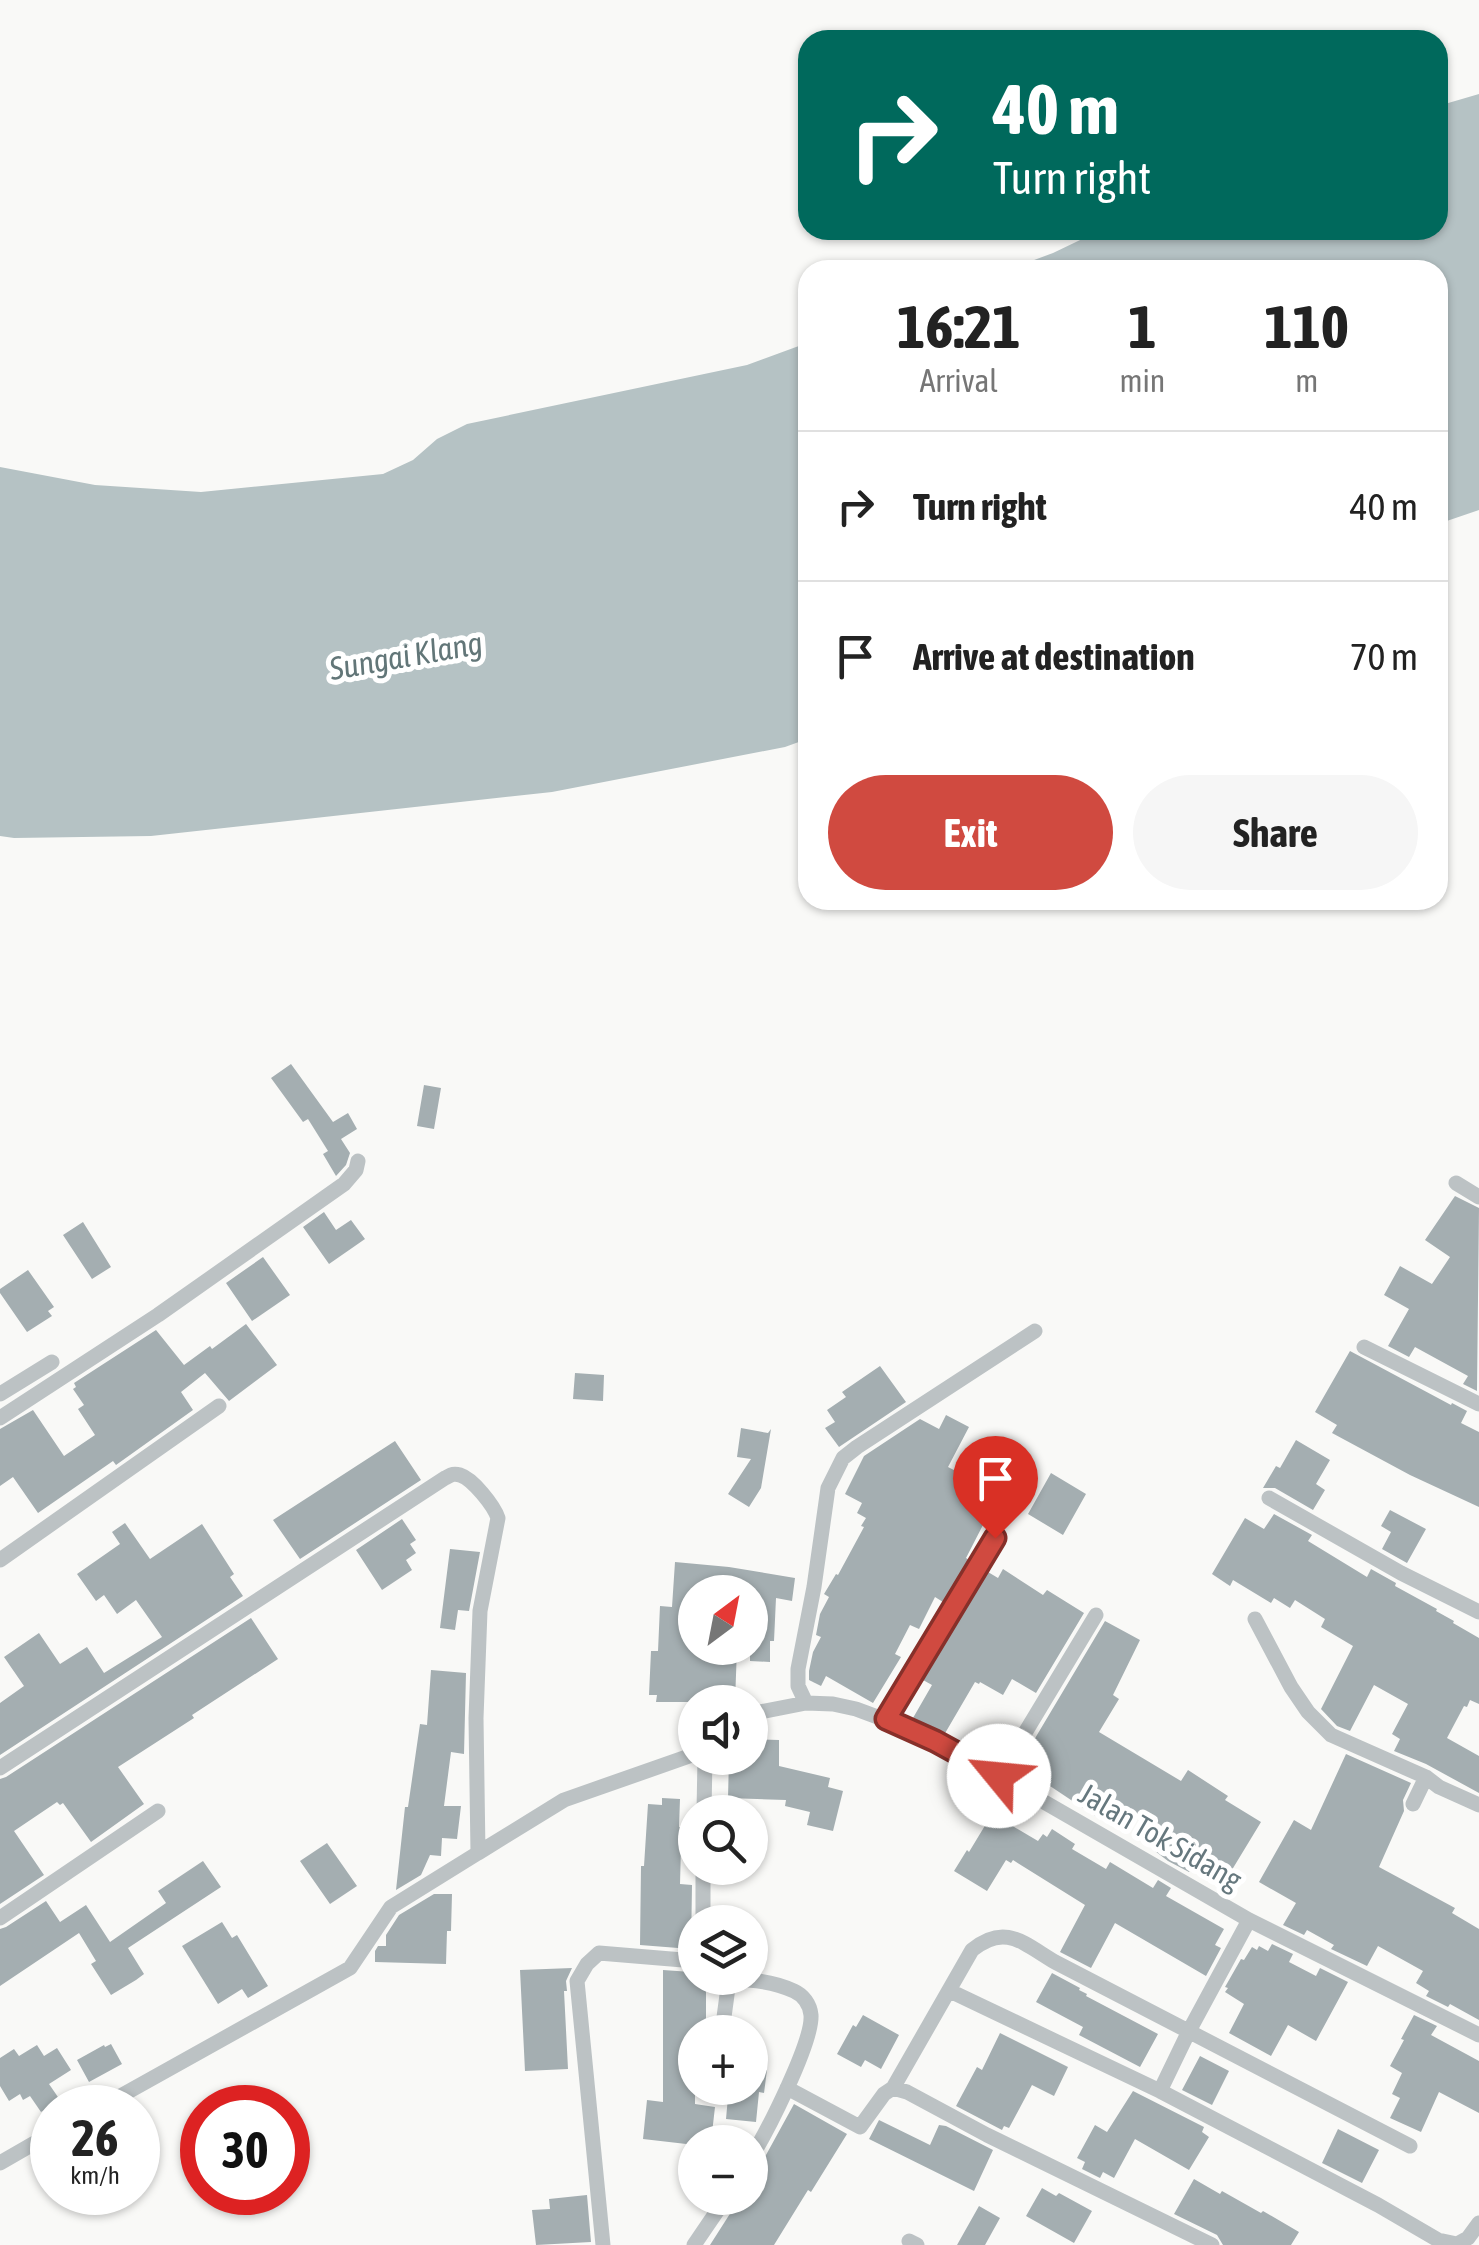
<!DOCTYPE html>
<meta charset="utf-8">
<style>
:root{--surface:#fff;--page:#f6f6f6;--text:#222;--muted:#767676;--line:#e0e0e0;--accent:#d04a40}
body{margin:0;font-family:"Asap Condensed",sans-serif;background:var(--page);color:var(--text);height:100vh;display:flex;flex-direction:column;font-size:38px;white-space:nowrap}
*{box-sizing:border-box;margin:0}
p{font-size:32px;color:var(--muted)}
.icon{flex:none;width:55px;height:55px;fill:none;stroke:currentColor;stroke-width:2;stroke-linecap:round;stroke-linejoin:round}
.map{position:relative;flex:1;overflow:hidden}
.panel{position:absolute;left:798px;top:260px;width:650px;height:650px;display:flex;flex-direction:column;background:var(--surface);border-radius:30px;box-shadow:0 2px 8px #0004}
.panel>*{flex:none}
.banner{position:absolute;left:798px;top:30px;width:650px;height:210px;border-radius:30px;box-shadow:0 2px 8px #0004;background:#00695c;color:#fff;overflow:hidden}
.needle{width:65px;rotate:32deg}
.tools{position:absolute;left:678px;top:1575px;display:grid;gap:20px}
.tools a{display:grid;place-items:center;width:90px;height:90px;border-radius:50%;background:var(--surface);box-shadow:0 2px 8px #0004;font-size:50px}
.speed{position:absolute;left:30px;top:2085px;display:flex;gap:20px;font-size:50px;font-weight:700;text-align:center}
.speed>*{display:grid;place-content:center;width:130px;height:130px;border-radius:50%;background:var(--surface);box-shadow:0 2px 8px #0004;line-height:1}
.speed small{font-size:25px;font-weight:400}
.speed .limit{border:15px solid #d22;background:#fff;color:#111}
.pin{position:absolute;display:grid;place-items:center;width:85px;height:85px;color:#fff;margin:-102px -42px;border-radius:50% 50% 50% 0;rotate:-45deg;box-shadow:0 0 10px #0007}
.pin .icon{rotate:45deg}
.me{position:absolute;width:110px;margin:-55px;rotate:298deg;stroke-linejoin:round;filter:drop-shadow(0 0 8px #0008)}
.turn{display:flex;align-items:center;gap:35px;height:210px;padding:0 30px;font-size:45px}
.turn .icon{width:130px;height:130px;stroke-width:2.5}
.turn b{display:block;font-size:70px;line-height:85px}
.eta{display:flex;justify-content:space-evenly;align-items:center;height:170px;text-align:center}
.eta b{font-size:60px;font-weight:700;line-height:70px}
.button{display:flex;gap:20px;margin-top:auto;padding:20px 30px}
.button a{flex:1;height:115px;border-radius:60px;background:var(--accent);color:#fff;font-size:40px;font-weight:700;line-height:115px;text-align:center}
.button a+a{background:var(--page);color:var(--text)}
ul{padding:0;list-style:none}
li{display:flex;align-items:center;gap:30px;height:150px;padding:0 30px;border-top:2px solid var(--line)}
li div{flex:1}
li b{display:block;font-size:38px}
li em{font-style:normal}
.map>svg:first-child{display:block}
</style>
<div class="map">
<svg width="1479" height="2245" viewBox="0 0 1479 2245">
<rect width="100%" height="100%" fill="#f9f9f7"/>
<!-- water -->
<path fill="#b5c2c4" d="M1479,94V510L1438,524V270H1007L1053,253L1101,230H1438V106Z
M807,343V739L785,747L552,792L151,836L14,838L0,836V467L95,485L201,492L383,474L413,460L437,439L467,424L747,365Z"/>
<!-- building -->
<path fill="#a4aeb1" d="M291,1064L333,1122L348,1113L357,1129L341,1139L350,1153L346,1165L336,1176L323,1154L328,1151L308,1119L303,1122L271,1078Z
M424,1085L441,1088L434,1129L417,1126Z
M1455,1196L1479,1208L1477,1391L1463,1384L1468,1376L1415,1347L1409,1357L1388,1346L1409,1309L1384,1295L1400,1266L1432,1284L1450,1257L1425,1240Z
M324,1212L336,1230L351,1220L365,1239L329,1264L303,1227Z
M83,1222L111,1267L92,1279L63,1235Z
M263,1257L290,1295L252,1321L226,1283Z
M28,1270L54,1307L48,1311L52,1316L27,1332L0,1293V1289Z
M246,1324L277,1365L229,1401L205,1373L181,1392L193,1410L116,1465L113,1461L38,1513L13,1477L0,1486V1429L33,1410L64,1456L95,1435L78,1409L84,1405L73,1389L76,1387L74,1383L156,1330L184,1365L210,1346L212,1349Z
M1350,1351L1451,1405L1452,1403L1467,1411L1461,1423L1479,1432V1507L1410,1475L1332,1433L1337,1425L1315,1412Z
M880,1366L906,1402L839,1447L825,1428L835,1422L827,1410L846,1397L842,1392Z
M575,1373L604,1375L603,1401L573,1399Z
M946,1415L969,1427L948,1467L1008,1498L992,1527L984,1523L966,1558L969,1560L943,1602L935,1597L919,1629L910,1625L895,1654L901,1657L873,1703L826,1676L821,1686L809,1680V1671L813,1652L821,1637L816,1635L820,1614L829,1597L824,1594L836,1574L838,1575L864,1527L861,1526L866,1518L857,1513L862,1503L845,1494L864,1456L920,1419L939,1429Z
M741,1428L768,1433L771,1429L761,1488L749,1507L728,1494L751,1459L737,1457Z
M1296,1440L1330,1460L1316,1484L1325,1490L1313,1510L1275,1488H1263L1276,1466L1280,1468Z
M395,1441L421,1480L300,1559L273,1520Z
M1051,1473L1086,1494L1063,1535L1028,1514Z
M1390,1510L1426,1529L1407,1563L1382,1549L1391,1532L1381,1526Z
M1274,1514L1312,1535L1308,1541L1367,1577L1371,1569L1396,1583L1395,1586L1437,1609L1436,1611L1454,1621L1453,1623L1479,1638V1704L1470,1700L1467,1707L1464,1706L1447,1738L1479,1756V1793L1426,1764L1394,1751L1400,1739L1392,1734L1408,1704L1374,1685L1350,1731L1337,1726L1321,1709L1353,1646L1321,1627L1325,1619L1295,1600L1290,1608L1274,1598L1271,1603L1233,1580L1230,1586L1212,1574L1245,1518L1264,1529Z
M402,1519L416,1540L410,1544L416,1553L406,1560L412,1570L382,1590L356,1550Z
M125,1523L150,1559L202,1524L234,1574L230,1577L243,1596L0,1755V1703L24,1686L4,1657L39,1633L60,1664L87,1647L104,1673L162,1637L136,1600L117,1614L104,1595L96,1601L77,1574L120,1544L112,1532Z
M450,1549L480,1552L469,1611L458,1610L455,1630L440,1628Z
M675,1562L729,1567L795,1578L792,1601L776,1598L774,1641H770V1662L750,1661V1624H755L756,1595L750,1594V1592H695V1648H737L735,1702H656L657,1695H649L651,1651H658L660,1606L672,1607Z
M1003,1569L1043,1595L1047,1590L1084,1613L1036,1693L1012,1679L1003,1695L980,1682L979,1684L975,1682L944,1735L913,1718L932,1685L923,1680L988,1572L998,1578Z
M251,1618L278,1659L192,1715L194,1718L118,1767L144,1804L91,1842L63,1803L60,1805L57,1802L14,1831L44,1875L0,1904V1779L6,1777Z
M1105,1621L1140,1640L1113,1695L1119,1699L1099,1732L1181,1781L1188,1770L1228,1796L1225,1800L1261,1822L1227,1878L1197,1859L1189,1872L1168,1861L1155,1851L1162,1840L1149,1832L1152,1827L1112,1802L1106,1811L1101,1807L1095,1816L1038,1778L1041,1773L1035,1769L1038,1764L1027,1758L1037,1741L1034,1740Z
M431,1670L466,1673L464,1754L451,1752L444,1806H461L457,1839L442,1838L441,1856L430,1855L421,1875L396,1890L405,1807H408L420,1724L427,1725Z
M750,1739L779,1740V1766L830,1778L828,1787L843,1791L833,1831L807,1825L810,1812L785,1806L786,1800L728,1798L729,1758H750Z
M1346,1754L1411,1783L1403,1800L1404,1811L1379,1867L1455,1908L1452,1913L1479,1929V2020L1450,2004L1448,2007L1426,1996L1429,1991L1416,1983L1423,1971L1378,1946L1367,1966L1331,1949L1334,1945L1307,1930L1304,1935L1283,1925L1296,1903L1259,1882L1294,1820L1311,1830Z
M662,1798L680,1799L679,1827L687,1828L686,1848L681,1847L680,1884L692,1885L691,1949L640,1945L641,1866H644L648,1804L662,1805Z
M992,1814L1038,1841L1043,1834L1047,1837L1052,1829L1075,1844L1072,1849L1106,1869L1110,1862L1153,1888L1158,1880L1171,1888L1166,1896L1224,1929L1215,1945L1221,1948L1206,1976L1115,1923L1091,1968L1060,1952L1085,1905L1013,1860L1011,1863L1006,1860L987,1891L954,1871L967,1850L969,1852Z
M327,1843L357,1886L330,1904L300,1861Z
M203,1861L221,1887L128,1948L144,1974L136,1980L111,1995L91,1964L96,1961L79,1933L0,1986V1929L6,1927L46,1901L60,1922L86,1905L110,1942L166,1903L158,1891Z
M434,1894H452L451,1931H447L446,1964L375,1962V1951L378,1946H386V1935L399,1915Z
M222,1922L232,1938L237,1935L268,1986L248,1998L242,1989L218,2004L182,1946Z
M1272,1944L1293,1954L1289,1962L1316,1976L1320,1968L1348,1982L1316,2041L1288,2025L1271,2056L1229,2033L1244,2004L1225,1992L1228,1988L1225,1987L1241,1959L1244,1960L1252,1947L1257,1950L1259,1946L1268,1951Z
M572,1968L566,1981L567,1991H564L568,2069L525,2071L520,1970Z
M663,1970L691,1972V1977L706,1978V2032H695V2104L715,2107L711,2142L698,2140L695,2145L643,2139L647,2100L663,2102Z
M1052,1973L1080,1988L1079,1990L1087,1994L1086,1996L1158,2034L1140,2067L1079,2035L1083,2027L1036,2002Z
M863,2015L899,2035L881,2069L865,2060L861,2067L837,2054L853,2025L856,2027Z
M1414,2015L1437,2026L1431,2035L1479,2061V2113L1439,2092L1421,2132L1390,2118L1400,2098L1392,2094L1402,2073L1390,2066L1404,2040L1401,2039Z
M1000,2033L1068,2067L1054,2096L1032,2085L1009,2128L1004,2126L1002,2130L956,2106L977,2067L982,2070Z
M111,2044L122,2064L89,2082L77,2060L104,2045L105,2047Z
M37,2045L44,2056L57,2048L71,2070L49,2084L60,2100L41,2112L30,2096L23,2100L20,2094L9,2101L0,2086V2058L14,2049L19,2056Z
M1200,2056L1229,2071L1212,2105L1182,2090Z
M750,2068L767,2070L764,2093L759,2092L756,2122L726,2119L728,2097L736,2098L738,2088H750Z
M1133,2091L1204,2127L1202,2132L1209,2137L1189,2170L1135,2139L1114,2178L1103,2172L1100,2178L1082,2169L1085,2162L1077,2158L1095,2125L1107,2132Z
M794,2104L847,2134L811,2192L808,2190L774,2245H710L740,2198H750V2184Z
M879,2120L930,2145L939,2125L946,2126L993,2150L974,2191L869,2139Z
M1338,2129L1379,2150L1362,2183L1322,2163Z
M1194,2179L1220,2194L1222,2191L1261,2213L1263,2211L1299,2232L1291,2245H1223L1217,2235L1174,2214Z
M1042,2188L1056,2196L1059,2193L1092,2211L1074,2243L1026,2216Z
M587,2195L591,2242L536,2245L532,2210L550,2209L549,2199Z
M979,2206L1000,2218L985,2245H957Z"/>
<g fill="none" stroke-linecap="round" stroke-linejoin="round">
<!-- street -->
<path stroke="#bcc2c4" stroke-width="15" d="M1456,1183L1479,1197
M1364,1347L1479,1404
M0,1394L52,1362
M0,1418L158,1315L344,1184L356,1170L358,1161
M1269,1498L1401,1573L1479,1612
M0,1560L219,1406
M1255,1619L1291,1687L1308,1712L1331,1735L1426,1777
M806,1703L798,1686V1669L814,1587L828,1488L843,1458L857,1447L1035,1331
M750,1714L806,1703L833,1704L856,1709L907,1728L999,1776L1249,1920L1479,2035
M886,1719L995,1538
M0,1768L445,1478C451,1475 453,1473 460,1475C473,1479 494,1506 498,1518L480,1611L476,1718L478,1853L391,1907L350,1968L99,2108
M999,1776L1096,1615
M1413,1804L1426,1777L1439,1787L1479,1805
M704,1812L705,1758
M478,1853L564,1800L695,1754
M0,1918L158,1811
M703,1922V1868
M725,1978C733,1980 739,1979 748,1980C762,1981 781,1985 794,1991C803,1995 810,2004 811,2015C813,2042 766,2134 750,2159
M950,1991L1160,2091L1378,2205L1438,2240L1457,2244L1468,2238L1479,2223
M722,2032L729,1980
M787,2088L860,2127L884,2094L893,2088L907,2092L987,2135L1212,2245
M893,2088L972,1950C1005,1923 1023,1943 1055,1962L1410,2146
M1160,2091L1189,2031L1249,1920
M0,2163L52,2133
M909,2241L917,2245
M603,2245L577,1981L587,1964L599,1953L695,1961
M694,2245L726,2198"/>
</g>
<g fill="none" stroke-linecap="round" stroke-linejoin="round">
<defs>
<path id="route" d="M995,1538L886,1719L935,1741L999,1776"/>
</defs>
<!-- route casing -->
<use href="#route" stroke="#87302a" stroke-width="25"/>
<!-- route -->
<use href="#route" stroke="#d04a40" stroke-width="18"/>
</g>
<g text-anchor="middle" stroke-width="10" stroke-linejoin="round" paint-order="stroke">
<!-- street labels -->
<g font-size="30" fill="#66787e" stroke="#fff">
<text transform="translate(1160 1837) rotate(30)" y="10">Jalan Tok Sidang</text>
</g>
<!-- water labels -->
<g font-size="32" font-style="italic" fill="#627678" stroke="#fff">
<text transform="translate(406 656) rotate(-10)" y="11">Sungai Klang</text>
</g>
</g>
</svg>
<div class="tools">
<a><svg class="needle" viewBox="-14 -14 28 28"><path d="M0-13l5 13h-10z" fill="#e53935"/><path d="M0 13l5-13h-10z" fill="#767676"/></svg></a>
<a><svg class="icon" aria-label="sound" viewBox="0 0 24 24"><path d="M4 9h4l5-4v14l-5-4H4zM17 9q2 3 0 6"/></svg></a>
<a><svg class="icon" aria-label="search" viewBox="0 0 24 24"><circle cx="10" cy="10" r="6"/><path d="M15 15l6 6"/></svg></a>
<a><svg class="icon" aria-label="layers" viewBox="0 0 24 24"><path d="M12 4l9 5-9 5-9-5zM3 14l9 5 9-5"/></svg></a>
<a>+</a>
<a>−</a>
</div>
<div class="speed"><div>26<small>km/h</small></div><div class="limit">30</div></div>
<div class="pin" style="left:995px;top:1538px;background:#d93025"><svg class="icon" aria-label="arrive" viewBox="0 0 24 24"><path d="M6 21V4h12l-3 4 3 4H6"/></svg></div>
<svg class="me" style="left:999px;top:1776px" viewBox="-20 -20 40 40"><circle r="19" fill="#fff"/><path d="M0-13L10 11 0 6-10 11z" fill="#d04a40"/></svg>
<div class="banner">
<div class="turn"><svg class="icon" aria-label="right" viewBox="0 0 24 24"><path d="M7 20v-9h11M14 6l5 5-5 5"/></svg><div><b>40 m</b>Turn right</div></div>
</div>
<section class="panel">
<div class="eta">
<div><b>16:21</b><p>Arrival</p></div>
<div><b>1</b><p>min</p></div>
<div><b>110</b><p>m</p></div>
</div>
<ul>
<li><svg class="icon" aria-label="right" viewBox="0 0 24 24"><path d="M7 20v-9h11M14 6l5 5-5 5"/></svg><div><b>Turn right</b></div><em>40 m</em></li>
<li><svg class="icon" aria-label="arrive" viewBox="0 0 24 24"><path d="M6 21V4h12l-3 4 3 4H6"/></svg><div><b>Arrive at destination</b></div><em>70 m</em></li>
</ul>
<div class="button"><a>Exit</a><a>Share</a></div>
</section>
</div>
